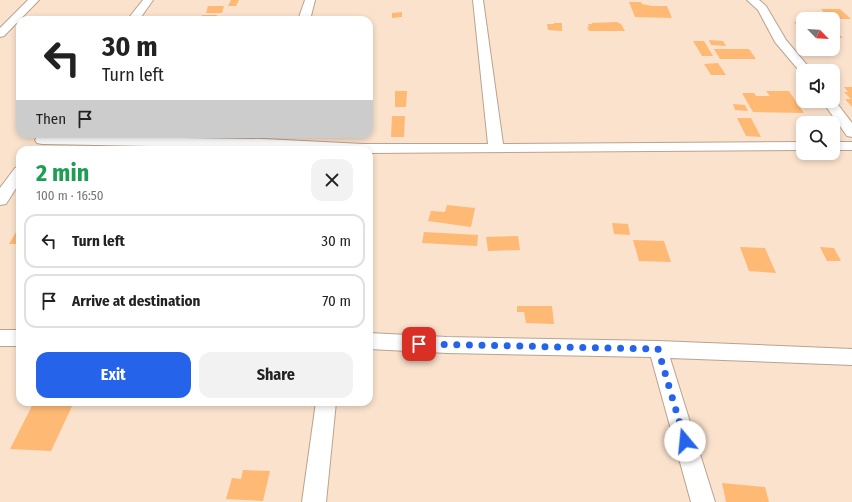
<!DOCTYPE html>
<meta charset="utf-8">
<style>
:root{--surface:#fff;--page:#f2f2f2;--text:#222;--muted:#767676;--line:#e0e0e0;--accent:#2563eb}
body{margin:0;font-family:"Fira Sans Condensed",sans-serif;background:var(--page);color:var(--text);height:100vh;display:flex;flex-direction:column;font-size:15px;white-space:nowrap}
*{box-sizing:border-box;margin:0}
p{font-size:13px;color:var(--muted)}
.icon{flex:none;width:22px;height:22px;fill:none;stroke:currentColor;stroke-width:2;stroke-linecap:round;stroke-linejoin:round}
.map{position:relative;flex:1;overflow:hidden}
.sheet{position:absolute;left:16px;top:146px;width:357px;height:260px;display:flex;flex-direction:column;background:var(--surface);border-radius:12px;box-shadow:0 2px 6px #0003}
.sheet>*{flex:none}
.top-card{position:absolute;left:16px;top:16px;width:357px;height:122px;border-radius:12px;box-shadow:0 2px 6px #0003;background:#fff;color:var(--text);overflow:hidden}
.needle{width:26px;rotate:115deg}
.tools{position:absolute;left:796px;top:12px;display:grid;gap:8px}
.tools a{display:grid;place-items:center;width:44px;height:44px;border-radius:8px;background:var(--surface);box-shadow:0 2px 6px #0003;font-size:20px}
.pin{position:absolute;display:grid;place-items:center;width:34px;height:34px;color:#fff;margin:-17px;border-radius:8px;box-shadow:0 2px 6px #0006}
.me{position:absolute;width:44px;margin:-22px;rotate:343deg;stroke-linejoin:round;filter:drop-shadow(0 0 3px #0008)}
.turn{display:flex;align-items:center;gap:14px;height:84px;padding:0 20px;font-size:18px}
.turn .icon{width:52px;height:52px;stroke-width:2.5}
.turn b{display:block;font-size:28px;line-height:34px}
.then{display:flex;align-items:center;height:38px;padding:0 20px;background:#0003;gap:8px;font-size:15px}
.round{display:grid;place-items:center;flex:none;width:42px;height:42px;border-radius:12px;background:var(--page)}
.summary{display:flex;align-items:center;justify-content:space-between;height:68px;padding:0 20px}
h1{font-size:24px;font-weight:700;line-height:30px;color:#1e9e55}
.cta{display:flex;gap:8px;margin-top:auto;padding:8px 20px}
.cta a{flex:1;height:46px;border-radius:12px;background:var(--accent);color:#fff;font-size:16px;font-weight:700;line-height:46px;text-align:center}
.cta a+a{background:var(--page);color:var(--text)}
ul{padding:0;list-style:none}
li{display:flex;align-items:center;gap:12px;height:54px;margin:0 8px 6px;padding:0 12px;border:2px solid var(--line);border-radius:12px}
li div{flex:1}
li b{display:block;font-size:15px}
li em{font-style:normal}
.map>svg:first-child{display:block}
</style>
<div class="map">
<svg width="852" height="502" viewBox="0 0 852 502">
<rect width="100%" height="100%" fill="#fae2cd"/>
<!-- building -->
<path fill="#feb974" d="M231,0H239L236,6H228Z
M629,2H641L642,4L652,6H667L672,18L635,17Z
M208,6H224L222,13H206Z
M821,9H840L851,19H830Z
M402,12V17L392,18V13Z
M202,15H217L215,20H200Z
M617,22L621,24L625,31H589L587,27H589L588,24H592V23Z
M794,22H803V34H800L795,29H800Z
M554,23H562V31L548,30L547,24H554Z
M833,28L843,38H833Z
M709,40L723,41L726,46L711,45Z
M693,41H704L713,56H702Z
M714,49H749L756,59H720Z
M718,63L726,75H711L704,64Z
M844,87H852V107L845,99H851L844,92H848Z
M395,91H407L406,107H395Z
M766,91H789L804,113L753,112L742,93H754L756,96H770Z
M733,104L745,105L748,111L735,110Z
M392,116H405L404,137H391Z
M737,118H751L761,137L746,136Z
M447,205L475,208L471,227L428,221L431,211L445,212Z
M612,223L628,224L630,235L614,234Z
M16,232H20V244H9Z
M424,232L478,235L477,246L422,243Z
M518,236L520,250L488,251L486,237Z
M633,240L664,241L671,262L639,261Z
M740,247L765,248L776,273L749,271Z
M820,247L834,248L841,261H827Z
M517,306H552L554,324L526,323L524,312H517Z
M34,402H74L51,451L10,449Z
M243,470L270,471L263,501L226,499L232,478L241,479Z
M722,483L765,487L769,502H726Z"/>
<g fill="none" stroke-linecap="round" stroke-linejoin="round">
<defs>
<path id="street" d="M28,0H39L4,36L0,37V28Z
M143,0H153L139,20H127Z
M305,0H315L310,20H298Z
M473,0H483L503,144L803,142V150L369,153V150L42,144L37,143L35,140L37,137L42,136L264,139L363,144H488Z
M747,0H759L766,6L786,40L812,71H803V74H802L775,42L758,10Z
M833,98L852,123V137L847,136L822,101H833Z
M833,142H852V150H833Z
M20,166V182L6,204L0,205V188L15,168Z
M0,330H20V346H0Z
M369,333L447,337L658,341L852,349V365L670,358L715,502H691L651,357L447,353L369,349Z
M316,402H336L326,502H302Z"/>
</defs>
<!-- street casing -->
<use href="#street" stroke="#b9a38f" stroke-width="2"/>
<!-- street -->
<use href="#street" fill="#fff" fill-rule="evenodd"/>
</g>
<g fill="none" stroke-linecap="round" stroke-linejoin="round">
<!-- route -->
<path stroke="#2563eb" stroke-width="7" stroke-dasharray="0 12.6" d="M419,344L658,349L685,441"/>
</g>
</svg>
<div class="tools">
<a><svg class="needle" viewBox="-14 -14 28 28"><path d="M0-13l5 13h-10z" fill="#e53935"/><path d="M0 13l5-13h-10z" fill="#767676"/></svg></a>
<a><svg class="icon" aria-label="sound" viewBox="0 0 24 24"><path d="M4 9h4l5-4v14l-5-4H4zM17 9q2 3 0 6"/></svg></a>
<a><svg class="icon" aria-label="search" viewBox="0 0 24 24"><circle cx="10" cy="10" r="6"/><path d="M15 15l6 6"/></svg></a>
</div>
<div class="pin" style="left:419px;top:344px;background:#d93025"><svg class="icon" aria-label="arrive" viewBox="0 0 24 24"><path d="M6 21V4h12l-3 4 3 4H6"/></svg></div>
<svg class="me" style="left:685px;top:441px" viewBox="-20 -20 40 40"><circle r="19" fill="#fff"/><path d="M0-13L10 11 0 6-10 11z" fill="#2563eb"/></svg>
<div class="top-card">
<div class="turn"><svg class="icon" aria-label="left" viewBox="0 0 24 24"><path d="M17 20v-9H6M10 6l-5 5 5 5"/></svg><div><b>30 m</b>Turn left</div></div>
<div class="then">Then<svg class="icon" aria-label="arrive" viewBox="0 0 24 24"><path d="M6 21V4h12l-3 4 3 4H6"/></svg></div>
</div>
<section class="sheet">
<div class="summary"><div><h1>2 min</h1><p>100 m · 16:50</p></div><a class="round"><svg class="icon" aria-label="close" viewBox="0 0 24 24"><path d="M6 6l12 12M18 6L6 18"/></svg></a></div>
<ul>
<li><svg class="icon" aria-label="left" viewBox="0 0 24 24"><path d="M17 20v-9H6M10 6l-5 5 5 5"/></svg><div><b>Turn left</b></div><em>30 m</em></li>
<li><svg class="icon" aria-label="arrive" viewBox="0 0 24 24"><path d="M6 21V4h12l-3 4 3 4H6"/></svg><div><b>Arrive at destination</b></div><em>70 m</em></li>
</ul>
<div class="cta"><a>Exit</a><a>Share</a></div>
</section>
</div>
